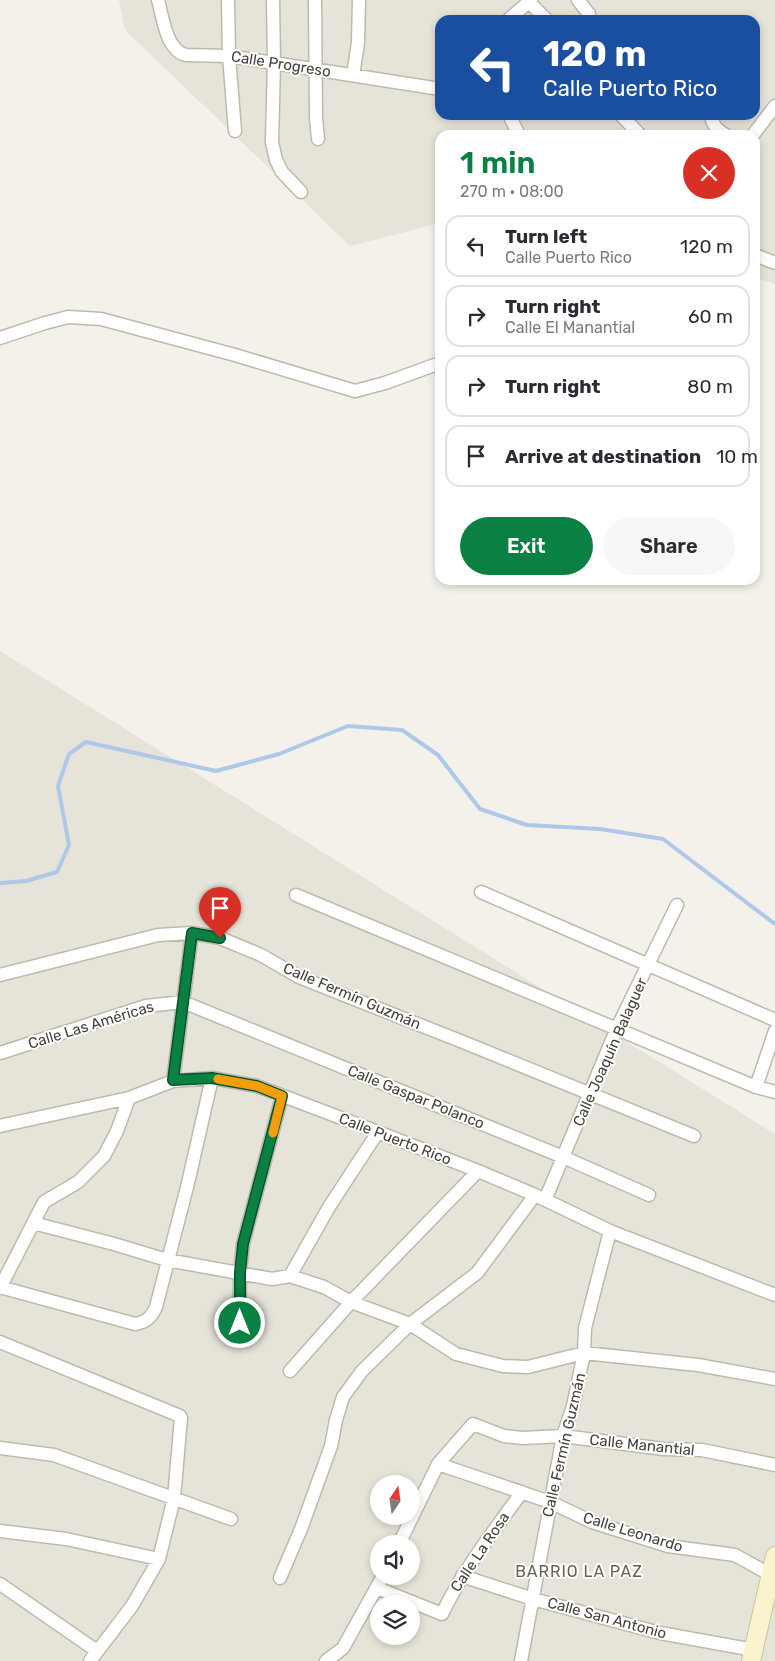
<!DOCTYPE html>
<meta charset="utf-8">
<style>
:root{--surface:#fff;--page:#f7f7f7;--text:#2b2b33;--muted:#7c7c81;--line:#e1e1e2;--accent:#0b8043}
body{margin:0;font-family:Rubik,sans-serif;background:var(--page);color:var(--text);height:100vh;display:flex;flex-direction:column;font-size:19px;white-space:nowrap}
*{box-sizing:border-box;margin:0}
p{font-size:16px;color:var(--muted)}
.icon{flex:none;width:28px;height:28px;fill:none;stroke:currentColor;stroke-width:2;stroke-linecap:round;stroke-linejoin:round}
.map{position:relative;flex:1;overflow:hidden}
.side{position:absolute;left:435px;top:130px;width:325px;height:455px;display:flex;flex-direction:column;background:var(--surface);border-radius:15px;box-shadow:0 2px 8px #0003}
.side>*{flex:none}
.hud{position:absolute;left:435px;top:15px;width:325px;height:105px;border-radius:15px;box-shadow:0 2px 8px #0003;background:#1a4fa0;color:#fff;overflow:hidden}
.needle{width:32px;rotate:13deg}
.tools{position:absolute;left:370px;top:1475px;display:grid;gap:10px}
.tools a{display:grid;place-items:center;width:50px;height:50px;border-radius:50%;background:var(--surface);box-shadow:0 2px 8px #0003;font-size:25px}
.pin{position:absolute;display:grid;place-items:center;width:42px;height:42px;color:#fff;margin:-51px -21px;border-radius:50% 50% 50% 0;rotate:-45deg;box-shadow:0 0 5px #0007}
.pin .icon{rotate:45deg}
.me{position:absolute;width:55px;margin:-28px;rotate:0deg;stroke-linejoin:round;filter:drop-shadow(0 0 4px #0008)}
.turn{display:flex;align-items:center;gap:18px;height:105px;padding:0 25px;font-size:22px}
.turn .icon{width:65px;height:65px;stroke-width:2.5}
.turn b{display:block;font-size:35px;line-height:42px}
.round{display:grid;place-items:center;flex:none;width:52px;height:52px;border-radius:26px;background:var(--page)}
.overview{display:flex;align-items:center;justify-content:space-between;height:85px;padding:0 25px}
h1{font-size:30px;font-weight:600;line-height:38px;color:var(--accent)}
.action{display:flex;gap:10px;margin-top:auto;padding:10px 25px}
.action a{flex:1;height:58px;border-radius:30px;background:var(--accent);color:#fff;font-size:20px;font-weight:600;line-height:58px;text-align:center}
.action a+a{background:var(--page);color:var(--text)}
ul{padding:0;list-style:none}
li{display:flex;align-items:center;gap:15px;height:62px;margin:0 10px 8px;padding:0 15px;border:2px solid var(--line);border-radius:15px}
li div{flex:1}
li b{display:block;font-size:19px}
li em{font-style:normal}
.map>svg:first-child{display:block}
</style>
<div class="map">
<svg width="775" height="1661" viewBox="0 0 775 1661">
<rect width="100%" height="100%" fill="#f3f1ea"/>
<!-- residential -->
<path fill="#e6e4d8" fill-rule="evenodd" d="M119,0H775V284L755,277V135H440V223L350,246L125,30ZM440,20H755V115H440Z
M0,651L775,1134V1661H0ZM379,1484H411V1516H379ZM379,1544H411V1576H379ZM379,1604H411V1636H379Z"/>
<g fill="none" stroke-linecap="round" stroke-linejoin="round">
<!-- stream -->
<path stroke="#adc8e8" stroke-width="4" d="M0,883L26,881L57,872L69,845L58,786L69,754L86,742L216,771L279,754L348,726L402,730L438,755L480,809L527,825L600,829L663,839L775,924"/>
<defs>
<path id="minor" d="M158,0C163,18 166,50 186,55L229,56L440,89
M228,0L229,56L235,131
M273,0L274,63L272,142L276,160L282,172L301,192
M315,0L316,118L318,139
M578,0L589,14
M529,2L547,20
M508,20L531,0
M353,75L358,43L359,0
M509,115L519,135
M621,115L640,135
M711,115C712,125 717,130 726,135
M753,135L775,106
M755,255L775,263
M0,338L45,323L68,317L101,319L235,355L355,391L385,383L440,363
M481,892L775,1020
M296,895L756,1087L775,1092
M0,975L158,935L192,933L220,938L261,955L299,977L349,997L463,1042L694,1136
M0,1053L146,1006L183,1002L563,1157L649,1195
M173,1081L192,933
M756,1087L775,1031
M0,1126L129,1098L173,1081L212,1078L257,1086L378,1132L478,1171L535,1195L610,1231L775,1295
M545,1200L617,1028L677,905
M33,1223L114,1244L167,1260L272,1279L290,1276L324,1287L351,1302L410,1324L456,1354L503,1366L528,1367L584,1353L698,1365L775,1379
M290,1276L329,1207L378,1132
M0,1287L135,1324C146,1322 151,1318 156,1307L188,1183L212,1078
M0,1288L44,1202L78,1182L104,1156L117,1131L129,1098
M239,1340L240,1273L243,1244L282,1096
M0,1342L180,1416L181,1418L174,1498L159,1559L132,1606L90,1661
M290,1371L351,1302L478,1171
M0,1448L54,1455L231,1519
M438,1464L550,1502L592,1522L668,1546L735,1555L771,1575
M0,1531L66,1539L159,1559
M399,1544L438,1464L473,1424L504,1436L523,1438L563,1436L664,1449L702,1450L775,1465
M462,1576L533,1599L660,1633L754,1650
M280,1578L301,1529L331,1446L336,1420L343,1397L362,1371L410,1324L477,1273L535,1195
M0,1584L97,1651
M377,1588L442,1614C463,1570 493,1532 522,1492
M326,1661L343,1648L383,1576
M521,1661L563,1436L573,1406L584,1353L585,1328L610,1231"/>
<path id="secondary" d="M751,1661L775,1556"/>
</defs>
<!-- minor casing -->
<use href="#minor" stroke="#bdbaad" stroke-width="15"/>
<!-- secondary casing -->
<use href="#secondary" stroke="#cac49c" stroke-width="20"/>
<!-- minor -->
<use href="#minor" stroke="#fff" stroke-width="12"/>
<!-- secondary -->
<use href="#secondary" stroke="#f9f4ce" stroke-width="18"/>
</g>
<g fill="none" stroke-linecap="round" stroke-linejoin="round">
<defs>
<path id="route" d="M220,938L192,933L173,1080L212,1078L257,1086L282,1096L243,1244L240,1273V1323"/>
</defs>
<!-- route casing -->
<use href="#route" stroke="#07532c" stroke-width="12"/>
<!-- route -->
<use href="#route" stroke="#0b8043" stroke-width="9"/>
<!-- slow -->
<path stroke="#f59e0b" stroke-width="9" d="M218,1079L257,1086L282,1096L273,1133"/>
</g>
<g text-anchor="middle" stroke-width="4" stroke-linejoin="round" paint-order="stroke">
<!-- street labels -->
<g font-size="15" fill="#464239" stroke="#fff">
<text transform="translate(281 64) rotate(9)" y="5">Calle Progreso</text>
<text transform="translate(352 996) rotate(23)" y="5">Calle Fermín Guzmán</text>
<text transform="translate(91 1025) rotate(-17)" y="5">Calle Las Américas</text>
<text transform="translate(610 1052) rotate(-66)" y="5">Calle Joaquín Balaguer</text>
<text transform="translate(416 1097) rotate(22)" y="5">Calle Gaspar Polanco</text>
<text transform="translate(395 1139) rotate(21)" y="5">Calle Puerto Rico</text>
<text transform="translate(564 1445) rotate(-77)" y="5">Calle Fermín Guzmán</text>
<text transform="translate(642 1445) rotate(6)" y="5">Calle Manantial</text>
<text transform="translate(633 1532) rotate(17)" y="5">Calle Leonardo</text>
<text transform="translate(480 1552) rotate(-56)" y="5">Calle La Rosa</text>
<text transform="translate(607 1618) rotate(15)" y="5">Calle San Antonio</text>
</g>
<!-- neighbourhood labels -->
<g font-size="16" letter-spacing="1" fill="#676251" stroke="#fff">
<text x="579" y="1577">BARRIO LA PAZ</text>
</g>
</g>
</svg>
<div class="tools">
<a><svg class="needle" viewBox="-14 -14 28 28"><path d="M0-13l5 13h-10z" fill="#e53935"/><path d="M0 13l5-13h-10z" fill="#7c7c81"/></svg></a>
<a><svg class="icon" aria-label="sound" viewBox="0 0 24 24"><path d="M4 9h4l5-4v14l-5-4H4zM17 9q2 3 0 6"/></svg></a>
<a><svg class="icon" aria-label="layers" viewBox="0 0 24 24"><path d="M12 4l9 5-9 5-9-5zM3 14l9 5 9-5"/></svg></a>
</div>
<div class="pin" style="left:220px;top:938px;background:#d93025"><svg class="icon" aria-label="arrive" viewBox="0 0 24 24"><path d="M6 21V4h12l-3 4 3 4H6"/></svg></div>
<svg class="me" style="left:240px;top:1323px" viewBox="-20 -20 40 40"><circle r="17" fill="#0b8043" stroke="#fff" stroke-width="3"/><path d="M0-11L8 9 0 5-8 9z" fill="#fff"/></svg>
<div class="hud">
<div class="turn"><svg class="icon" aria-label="left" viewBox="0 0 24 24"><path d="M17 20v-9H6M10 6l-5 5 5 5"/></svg><div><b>120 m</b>Calle Puerto Rico</div></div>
</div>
<section class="side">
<div class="overview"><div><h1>1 min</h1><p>270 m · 08:00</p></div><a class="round" style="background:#d93025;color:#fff"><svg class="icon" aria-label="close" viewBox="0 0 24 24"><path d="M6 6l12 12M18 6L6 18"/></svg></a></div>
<ul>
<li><svg class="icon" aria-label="left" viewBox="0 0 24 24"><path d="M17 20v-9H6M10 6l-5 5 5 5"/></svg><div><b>Turn left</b><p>Calle Puerto Rico</p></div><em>120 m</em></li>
<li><svg class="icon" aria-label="right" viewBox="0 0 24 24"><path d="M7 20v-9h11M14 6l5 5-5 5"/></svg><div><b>Turn right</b><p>Calle El Manantial</p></div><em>60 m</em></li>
<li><svg class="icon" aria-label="right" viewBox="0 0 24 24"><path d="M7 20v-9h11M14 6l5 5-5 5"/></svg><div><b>Turn right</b></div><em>80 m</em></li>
<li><svg class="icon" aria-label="arrive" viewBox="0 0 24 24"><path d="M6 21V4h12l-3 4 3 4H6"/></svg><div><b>Arrive at destination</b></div><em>10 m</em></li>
</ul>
<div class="action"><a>Exit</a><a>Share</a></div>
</section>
</div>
